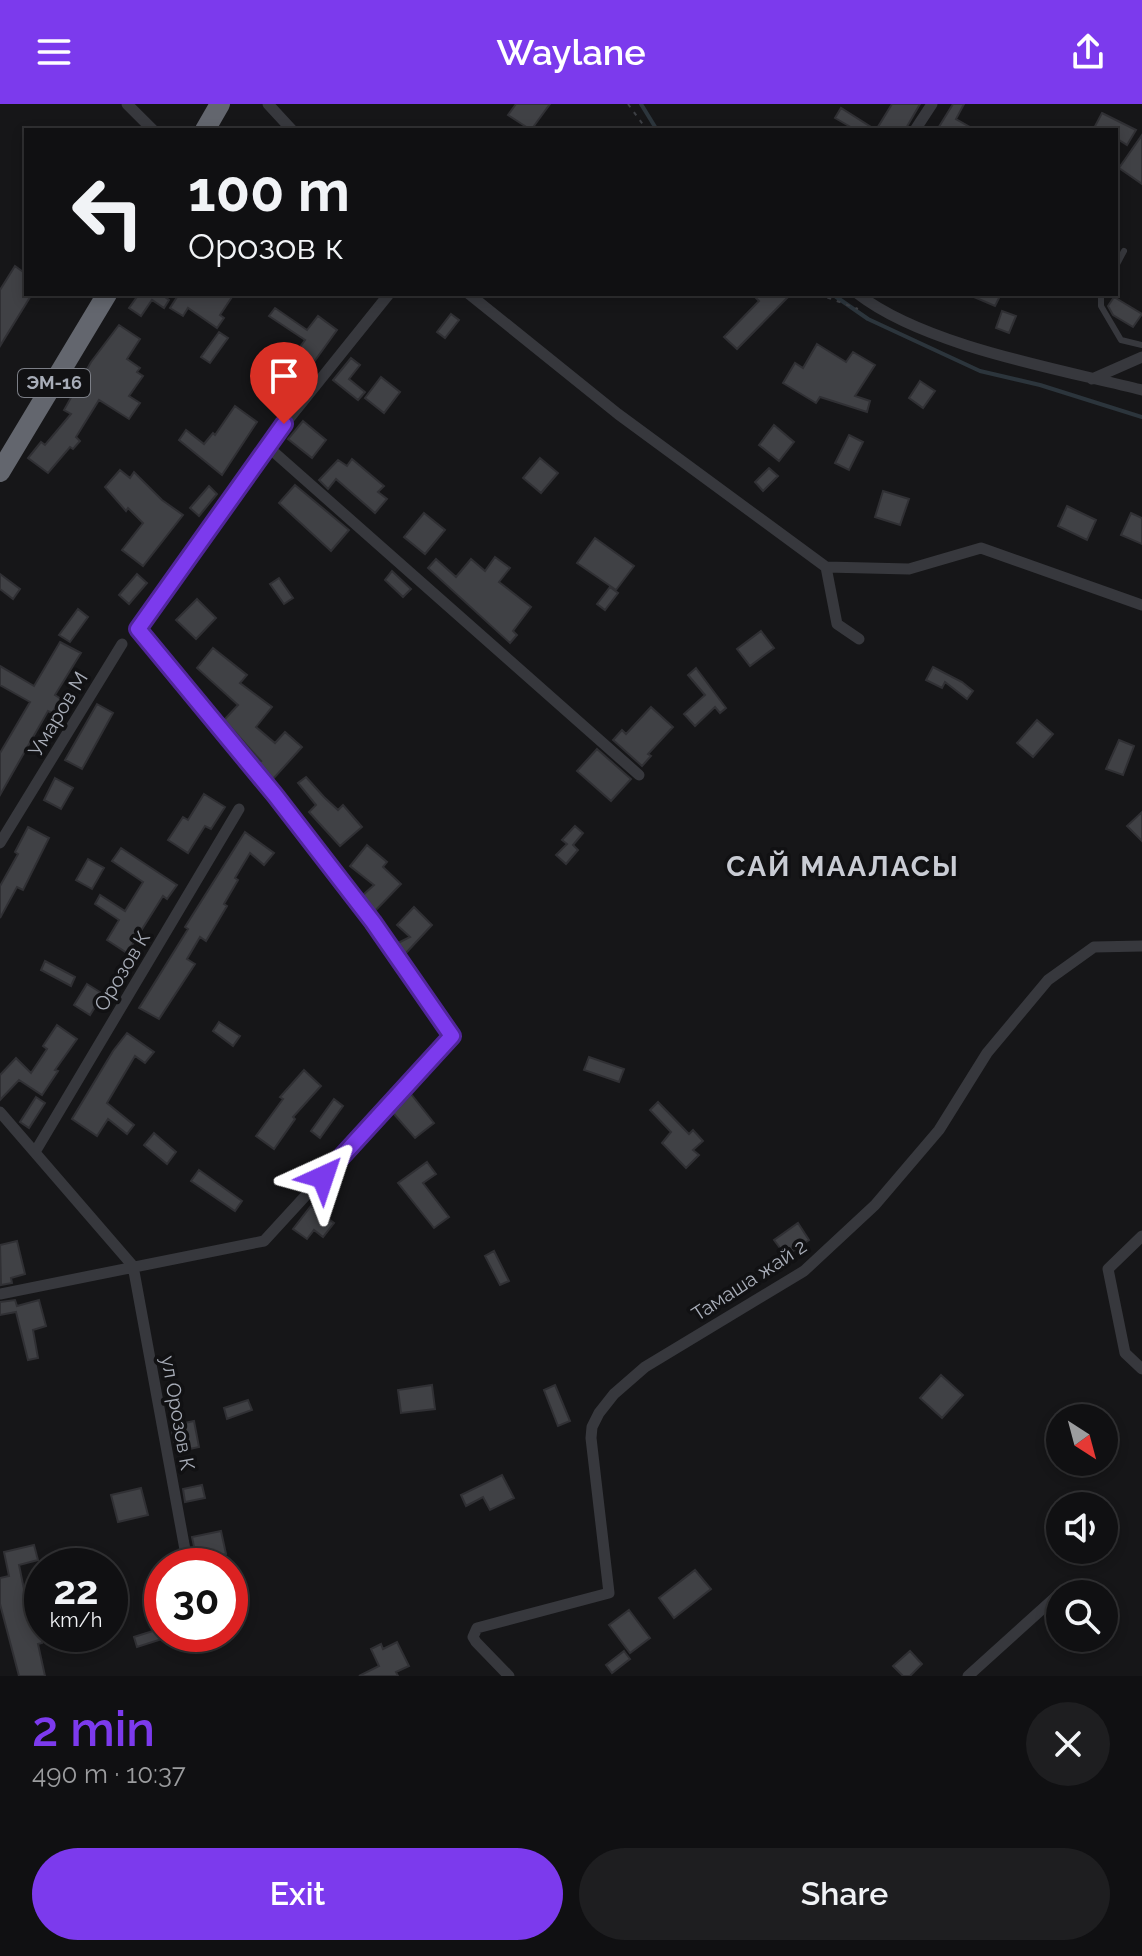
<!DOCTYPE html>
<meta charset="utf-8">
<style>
:root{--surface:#101012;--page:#1e1e20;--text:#f1f3f6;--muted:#9c9d9f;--line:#303032;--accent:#7c3aed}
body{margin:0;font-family:Raleway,sans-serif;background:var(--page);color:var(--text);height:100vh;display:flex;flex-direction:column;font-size:30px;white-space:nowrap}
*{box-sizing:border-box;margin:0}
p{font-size:26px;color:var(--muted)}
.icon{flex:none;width:44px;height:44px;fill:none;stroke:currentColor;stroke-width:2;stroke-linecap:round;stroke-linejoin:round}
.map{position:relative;height:1572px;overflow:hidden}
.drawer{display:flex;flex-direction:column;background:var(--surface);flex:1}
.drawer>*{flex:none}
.top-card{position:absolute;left:24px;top:24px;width:1094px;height:168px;border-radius:0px;box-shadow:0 4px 12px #0003,0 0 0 2px var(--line);background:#101012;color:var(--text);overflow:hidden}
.needle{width:52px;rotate:144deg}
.controls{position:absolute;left:1046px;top:1300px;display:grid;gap:16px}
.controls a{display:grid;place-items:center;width:72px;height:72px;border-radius:50%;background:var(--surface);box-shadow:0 4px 12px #0003,0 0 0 2px var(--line);font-size:40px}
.speed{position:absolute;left:24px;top:1444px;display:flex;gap:16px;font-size:40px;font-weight:700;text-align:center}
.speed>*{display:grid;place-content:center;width:104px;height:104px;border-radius:50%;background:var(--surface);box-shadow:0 4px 12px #0003,0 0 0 2px var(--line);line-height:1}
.speed small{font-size:20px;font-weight:400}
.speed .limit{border:12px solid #d22;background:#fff;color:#111}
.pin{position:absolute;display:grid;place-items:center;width:68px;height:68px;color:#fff;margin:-82px -34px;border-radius:50% 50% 50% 0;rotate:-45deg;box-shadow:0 0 8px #0007}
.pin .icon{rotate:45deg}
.me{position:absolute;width:88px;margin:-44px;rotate:42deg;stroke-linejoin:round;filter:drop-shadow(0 0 6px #0008)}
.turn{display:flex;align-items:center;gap:28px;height:168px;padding:0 32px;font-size:36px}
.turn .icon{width:104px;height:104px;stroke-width:2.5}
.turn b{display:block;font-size:56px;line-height:68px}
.round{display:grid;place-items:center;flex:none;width:84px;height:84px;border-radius:42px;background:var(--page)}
.headline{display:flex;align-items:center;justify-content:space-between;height:136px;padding:0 32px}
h1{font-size:48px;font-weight:600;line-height:60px;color:var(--accent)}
.action{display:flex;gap:16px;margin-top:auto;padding:16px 32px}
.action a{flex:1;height:92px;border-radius:48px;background:var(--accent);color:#fff;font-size:32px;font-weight:600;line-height:92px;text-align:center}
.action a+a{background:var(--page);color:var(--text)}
header{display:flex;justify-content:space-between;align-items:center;height:104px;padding:0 32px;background:var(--accent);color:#fff;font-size:36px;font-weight:600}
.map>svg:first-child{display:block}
</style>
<header><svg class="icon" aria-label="menu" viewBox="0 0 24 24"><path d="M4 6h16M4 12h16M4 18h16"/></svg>Waylane<svg class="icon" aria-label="share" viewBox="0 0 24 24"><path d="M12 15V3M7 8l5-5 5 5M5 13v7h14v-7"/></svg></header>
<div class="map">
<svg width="1142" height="1572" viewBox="0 0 1142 1572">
<rect width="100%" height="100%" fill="#161618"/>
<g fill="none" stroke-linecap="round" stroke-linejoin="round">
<!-- stream -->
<path stroke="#2c353c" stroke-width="4" d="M641,0L657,26
M832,190L868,215L980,267L1040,281L1142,313"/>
</g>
<!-- building -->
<path fill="#404145" stroke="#303034" stroke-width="2" d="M516,0H550L531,26L508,11Z
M892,0H920L905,26H856L835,14L841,4L876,26Z
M953,0H964L956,15L975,26H937Z
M1102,9L1136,26L1127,41L1116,34V26H1093Z
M1142,31V80L1119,64Z
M15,162L26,170V190H32L0,242V186Z
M139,190H161L169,196L164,204L152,196L141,212L129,204Z
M179,190H234L220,211L224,214L217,224L188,204L183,212L170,204Z
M752,190H791L737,245L724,233L759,197Z
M967,190H1001L995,202Z
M1114,193L1142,210L1133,223L1113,211L1108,202Z
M275,204L307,226L318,212L337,226L293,287L279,278L285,270L282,268L305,236L269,212Z
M1002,207L1016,212L1009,229L996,224Z
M451,210L459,216L445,234L437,228Z
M119,221L140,235L127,255L140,264L137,268L143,272L129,292L140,299L129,315L99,296L76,333L80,337L73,345L70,343L48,369L28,354L41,338L45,341L71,310L64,306L91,258Z
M219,228L228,234L210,259L201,253Z
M817,240L846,258L853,248L875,261L855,292L870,297L867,308L820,293L816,299L783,279L795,259L803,264Z
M351,254L360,261L349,275L365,288L358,296L333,276Z
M381,273L400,288L384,309L365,294Z
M920,277L935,287L923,304L909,294Z
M235,302L257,318L222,371L179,336L186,326L204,340L213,329L215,331Z
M303,317L326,336L312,354L288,335Z
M774,321L794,338L779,357L759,341Z
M849,331L863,338L849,366L835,359Z
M540,354L558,369L541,389L523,374Z
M352,355L384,382L378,388L387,395L375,409L336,375L328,385L319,376L338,356L347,362Z
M769,364L778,372L763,387L755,378Z
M120,366L130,374L134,368L162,396L183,411L143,462L122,446L143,419L128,404L126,407L105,383Z
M295,381L349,426L331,447L279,399Z
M209,382L217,390L199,412L190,404Z
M883,387L909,395L900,421L875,413Z
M1067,402L1096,416L1087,436L1058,422Z
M424,409L445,426L425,450L404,433Z
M1131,409L1142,414V440L1121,431Z
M595,434L634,462L616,486L577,459Z
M495,453L510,464L499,478L531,503L513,527L517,531L510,539L428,464L436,455L456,473L471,455L485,467Z
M392,467L411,485L403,493L385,476Z
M0,470L20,485L13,495L0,485Z
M137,470L147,479L129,500L119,491Z
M279,474L293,494L284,500L270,480Z
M610,483L618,489L605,506L597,500Z
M197,495L216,514L196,535L176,516Z
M78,505L88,513L70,538L59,531Z
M761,527L774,544L750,562L737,545Z
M60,538L81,549L55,591L61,595L52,609L48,607L0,691V649L30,598L0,581V562L34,582Z
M213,544L247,571L240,579L272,603L256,623L275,639L285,628L302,643L273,675L259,658L261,657L224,616L238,601L197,564Z
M933,563L962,578L973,587L967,595L945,578L942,584L926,576Z
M696,564L726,604L720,609L715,603L695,622L684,610L705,591L688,571Z
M97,600L113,609L82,665L65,656Z
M651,603L673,623L648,650L651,652L642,662L613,636L622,626L626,630Z
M1037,616L1053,630L1033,653L1017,639Z
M1119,636L1134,642L1123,671L1106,665Z
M597,645L631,675L611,697L577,667Z
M306,673L324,693L338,706L343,701L362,723L340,742L309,708L316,701L298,679Z
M55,674L73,684L61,705L44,696Z
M204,690L225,703L211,725L205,722L188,749L168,736L183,713L188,716Z
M1142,708V737L1127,722Z
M575,722L583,729L573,741L578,746L566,760L556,751L567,740L562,736Z
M28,723L49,734L23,786L17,783L0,814V782L18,750L15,748Z
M245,728L274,749L264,761L250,749L235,774L238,776L224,800L227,802L206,837L200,833L187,855L195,860L159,915L139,904L188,825L185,823Z
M367,741L387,758L383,763L401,780L375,807L363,791L374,781L350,762Z
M121,744L177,781L167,795L163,792L127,849L107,836L119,816L95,800L100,791L125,807L143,778L112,757Z
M88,755L104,764L92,785L76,776Z
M414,803L432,821L405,850L398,839L410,833L397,821Z
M45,857L75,873L71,882L41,866Z
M87,880L103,890L90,911L74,901Z
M219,918L240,932L233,942L213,927Z
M57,921L77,935L55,966L58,967L42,991L19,976L0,996V971L16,954L31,969L47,945L43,942Z
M127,929L154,948L145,959L135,952L107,999L134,1021L127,1030L108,1015L97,1032L72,1015L113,947Z
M589,953L624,965L619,978L584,966Z
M304,966L321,982L293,1013L295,1015L274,1045L256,1032L283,995L280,993Z
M411,990L434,1019L415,1034L393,1009Z
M36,993L45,999L29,1024L20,1018Z
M334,995L343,1002L320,1034L311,1027Z
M658,998L689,1030L693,1026L703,1037L693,1046L699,1051L686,1064L662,1039L671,1028L650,1006Z
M154,1029L176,1048L167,1060L144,1041Z
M427,1058L436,1070L423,1079L449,1113L434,1124L398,1079Z
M199,1066L242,1097L235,1107L191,1077Z
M311,1102L334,1119L323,1133L314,1126L307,1135L293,1125Z
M798,1119L809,1136L786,1152L774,1136Z
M17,1137L25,1170L11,1174L12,1179L1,1181L0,1141Z
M494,1147L509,1177L500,1181L485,1152Z
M15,1196L17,1202L39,1196L46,1222L33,1226L38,1254L28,1256L16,1208L0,1211V1198Z
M941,1271L963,1291L942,1314L920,1294Z
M432,1281L435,1305L401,1309L398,1286Z
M555,1281L570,1317L558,1322L544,1286Z
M248,1296L252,1306L227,1315L224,1304Z
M194,1317L199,1343L176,1348L171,1322Z
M502,1371L514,1394L490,1406L483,1393L466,1402L461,1391Z
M202,1381L205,1394L185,1398L183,1385Z
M141,1384L148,1411L118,1418L111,1391Z
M221,1427L226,1450L197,1457L192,1433Z
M34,1441L38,1456L19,1461L27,1500L42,1496V1539L38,1540L45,1572H19L0,1500V1474L9,1472L4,1448Z
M695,1466L711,1485L674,1514L659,1494Z
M629,1506L650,1534L630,1549L609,1521Z
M162,1524V1535L137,1543L134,1533Z
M397,1538L409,1562L396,1568L398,1572H359L379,1562L371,1545L381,1540L383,1545Z
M624,1547L630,1555L612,1569L606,1561Z
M910,1547L922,1560L910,1572H903L893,1562Z"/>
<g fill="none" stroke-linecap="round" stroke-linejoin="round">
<!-- path -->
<path stroke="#3d3f44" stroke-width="2" stroke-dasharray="4 6" stroke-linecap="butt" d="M628,0L647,26
M818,190L858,205"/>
<!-- lane -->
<path stroke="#37383d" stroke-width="6" d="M1116,162L1124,147
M1101,190V202L1121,236L1142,241"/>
<!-- street -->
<path stroke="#37383d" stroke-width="11" d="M127,0L153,26
M268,0L292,26
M915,26L932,0
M469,190L618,310L826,463L837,520L859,535
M858,190C925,242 1059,265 1142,286
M1092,275L1142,253
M267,342L639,671
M826,463L909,465L981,444L1142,501
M0,739L122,540
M0,1008L133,1162L188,1462
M35,1048L239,705
M1142,1132L1108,1165L1125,1249L1142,1265
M0,1190L264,1137L452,932L373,818L275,691L138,525L267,342L389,190
M509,1572L476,1538L473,1533L477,1524L609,1489L591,1334L592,1323L599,1309L614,1290L645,1263L804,1167L875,1101L939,1026L987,949L1048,876L1094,843L1142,842
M968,1572L1060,1489"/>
<!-- highway -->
<path stroke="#63666e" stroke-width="20" d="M205,26L220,0
M0,368L107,190"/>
</g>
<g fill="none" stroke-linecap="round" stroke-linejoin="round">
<defs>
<path id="route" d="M284,320L138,525L275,691L373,818L452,932L323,1073"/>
</defs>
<!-- route casing -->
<use href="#route" stroke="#51269a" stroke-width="20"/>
<!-- route -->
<use href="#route" stroke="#7c3aed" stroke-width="14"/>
</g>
<g text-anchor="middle" stroke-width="7" stroke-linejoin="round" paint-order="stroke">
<!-- shield labels -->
<rect fill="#111113" stroke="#7b7e86" stroke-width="2" x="18" y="265" width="72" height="28" rx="6"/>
<g font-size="18" font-weight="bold" fill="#a8adb8">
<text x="54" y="285">ЭМ-16</text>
</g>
<!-- street labels -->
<g font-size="20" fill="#a8adb8" stroke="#111113">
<text transform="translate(58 610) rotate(-59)" y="7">Умаров М</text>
<text transform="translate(122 867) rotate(-59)" y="7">Орозов К</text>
<text transform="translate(749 1176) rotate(-33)" y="7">Тамаша жай 2</text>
<text transform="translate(178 1309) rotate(80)" y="7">ул Орозов К</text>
</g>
<!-- district labels -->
<g font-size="28" font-weight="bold" letter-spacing="2" fill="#c9ccd4" stroke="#111113">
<text x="843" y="772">САЙ МААЛАСЫ</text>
</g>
</g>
</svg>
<div class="controls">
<a><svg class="needle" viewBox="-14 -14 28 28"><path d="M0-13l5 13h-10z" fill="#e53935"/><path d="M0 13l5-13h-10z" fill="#9c9d9f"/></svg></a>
<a><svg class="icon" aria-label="sound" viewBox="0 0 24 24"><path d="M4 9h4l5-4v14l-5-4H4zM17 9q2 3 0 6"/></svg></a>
<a><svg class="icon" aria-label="search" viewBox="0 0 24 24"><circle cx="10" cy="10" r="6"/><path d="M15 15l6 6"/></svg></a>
</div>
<div class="speed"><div>22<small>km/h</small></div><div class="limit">30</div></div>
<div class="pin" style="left:284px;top:320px;background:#d93025"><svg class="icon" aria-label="arrive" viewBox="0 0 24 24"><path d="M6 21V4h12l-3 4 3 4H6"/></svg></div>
<svg class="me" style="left:323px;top:1073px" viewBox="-20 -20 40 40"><path d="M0-17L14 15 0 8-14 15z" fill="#7c3aed" stroke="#fff" stroke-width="4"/></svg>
<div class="top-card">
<div class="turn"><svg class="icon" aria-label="left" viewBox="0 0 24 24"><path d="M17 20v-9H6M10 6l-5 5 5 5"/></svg><div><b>100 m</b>Орозов к</div></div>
</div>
</div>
<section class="drawer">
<div class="headline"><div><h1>2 min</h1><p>490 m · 10:37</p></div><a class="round"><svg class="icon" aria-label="close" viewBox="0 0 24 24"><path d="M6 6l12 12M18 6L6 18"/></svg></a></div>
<div class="action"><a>Exit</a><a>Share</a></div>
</section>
